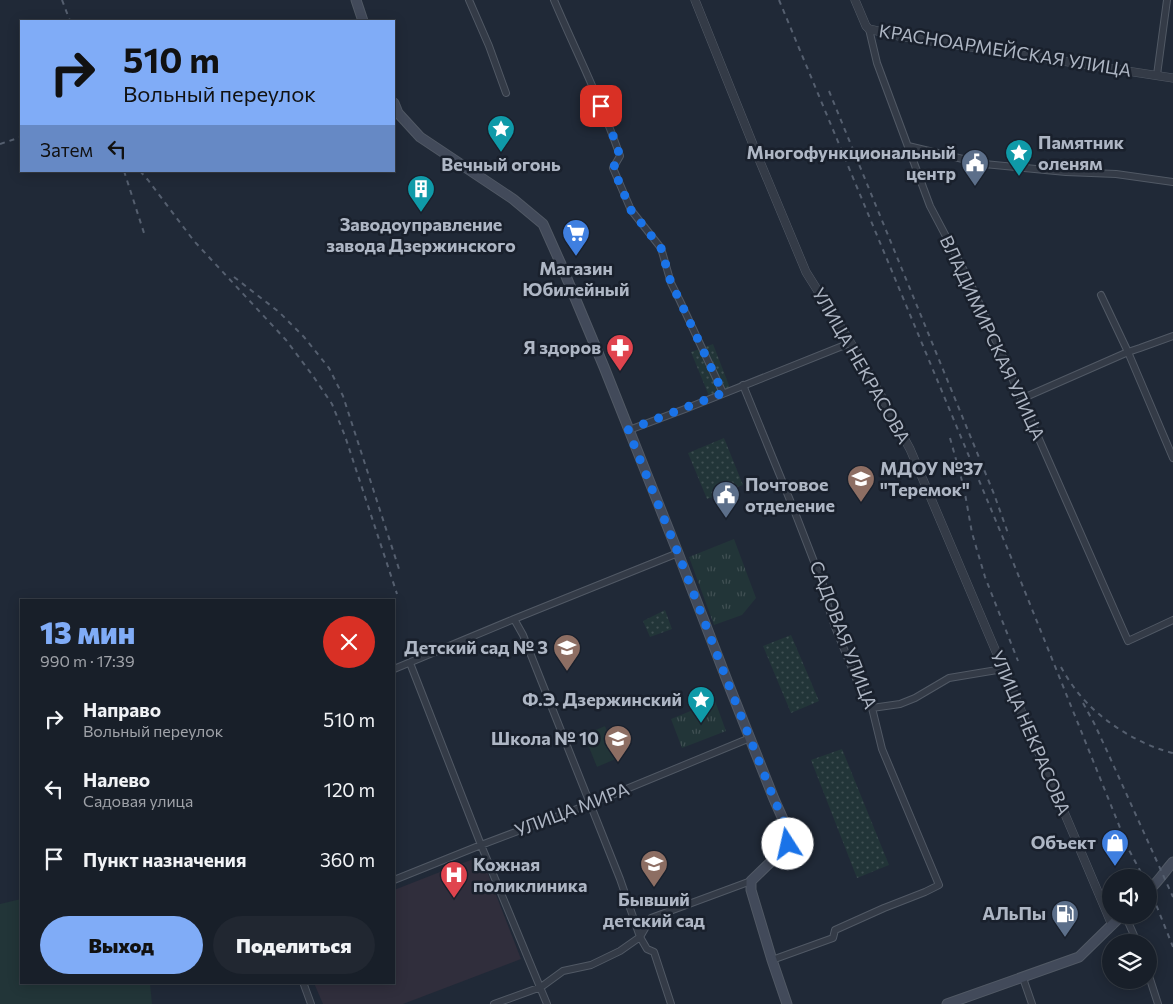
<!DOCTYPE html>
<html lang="ru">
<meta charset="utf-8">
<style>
:root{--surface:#181f29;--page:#212731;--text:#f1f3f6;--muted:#9fa2a8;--line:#363d46;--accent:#80acf7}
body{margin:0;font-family:Commissioner,sans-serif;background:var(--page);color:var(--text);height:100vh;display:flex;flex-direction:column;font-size:19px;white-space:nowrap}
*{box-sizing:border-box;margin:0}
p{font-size:16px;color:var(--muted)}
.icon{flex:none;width:28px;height:28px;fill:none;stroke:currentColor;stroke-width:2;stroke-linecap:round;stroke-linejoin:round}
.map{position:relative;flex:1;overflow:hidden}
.details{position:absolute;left:20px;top:599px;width:375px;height:385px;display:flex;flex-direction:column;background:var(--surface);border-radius:0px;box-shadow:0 2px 12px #0003,0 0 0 1px var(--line)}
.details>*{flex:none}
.guide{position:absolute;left:20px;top:20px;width:375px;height:152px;border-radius:0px;box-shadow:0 2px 12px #0003,0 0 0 1px var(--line);background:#80acf7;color:#111;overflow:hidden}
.controls{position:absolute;left:1102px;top:869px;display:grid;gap:10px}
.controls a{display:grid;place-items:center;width:55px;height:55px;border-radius:50%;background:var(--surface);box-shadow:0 2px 12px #0003,0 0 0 1px var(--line);font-size:25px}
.pin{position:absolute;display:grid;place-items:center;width:42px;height:42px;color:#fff;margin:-21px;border-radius:10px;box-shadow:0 2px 8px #0006}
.me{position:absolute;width:55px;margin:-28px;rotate:350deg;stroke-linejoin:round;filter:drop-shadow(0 0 4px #0008)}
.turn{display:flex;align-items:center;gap:18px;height:105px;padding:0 20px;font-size:22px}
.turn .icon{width:65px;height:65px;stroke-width:2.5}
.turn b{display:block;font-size:35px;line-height:42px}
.then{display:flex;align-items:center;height:48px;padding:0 20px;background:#0003;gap:10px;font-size:19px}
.round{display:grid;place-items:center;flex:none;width:52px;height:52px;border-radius:26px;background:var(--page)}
.headline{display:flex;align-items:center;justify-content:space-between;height:85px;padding:0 20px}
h1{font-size:30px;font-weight:800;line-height:38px;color:var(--accent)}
.cta{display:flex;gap:10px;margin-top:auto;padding:10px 20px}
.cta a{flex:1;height:58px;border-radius:30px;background:var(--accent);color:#111;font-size:20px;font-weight:800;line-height:58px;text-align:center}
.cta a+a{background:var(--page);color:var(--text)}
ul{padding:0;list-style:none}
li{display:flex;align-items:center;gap:15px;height:70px;padding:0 20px}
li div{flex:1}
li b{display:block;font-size:19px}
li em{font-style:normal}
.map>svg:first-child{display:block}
</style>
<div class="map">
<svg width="1173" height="1004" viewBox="0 0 1173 1004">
<defs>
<pattern id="grass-tufts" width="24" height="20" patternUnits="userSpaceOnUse" patternTransform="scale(1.25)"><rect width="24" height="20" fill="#223538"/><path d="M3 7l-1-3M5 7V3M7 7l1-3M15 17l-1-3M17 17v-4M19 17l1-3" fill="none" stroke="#405053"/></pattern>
<pattern id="park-dots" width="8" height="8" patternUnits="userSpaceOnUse" patternTransform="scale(1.25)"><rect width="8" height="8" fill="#223538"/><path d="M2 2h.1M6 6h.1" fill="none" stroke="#405053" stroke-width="1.8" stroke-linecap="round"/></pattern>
</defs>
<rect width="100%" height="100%" fill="#202937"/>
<!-- medical -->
<path fill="#302e3c" d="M481,856L521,959L403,1004H323L314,983L394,982V890Z"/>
<!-- grass -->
<path fill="url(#grass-tufts)" d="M734,539L756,598L742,615L714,625L689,557Z
M715,701L726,731L682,748L671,719Z"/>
<!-- park -->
<path fill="url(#park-dots)" d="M713,344L730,388L709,396L691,352Z
M724,438L743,485L707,499L688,453Z
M665,610L672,629L650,637L643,621Z
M791,635L819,701L791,713L763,646Z
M842,749L889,865L857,878L811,760Z"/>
<!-- garden -->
<path fill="#223538" d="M605,726L618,758L597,767L584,735Z
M21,899V982L150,983L152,1004H0V904Z"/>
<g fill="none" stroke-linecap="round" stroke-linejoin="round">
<defs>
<path id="minor" d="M469,0L489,46L506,93
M554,0C576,52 602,102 620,156L613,168L631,210L661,248L671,283L680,301L723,393
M869,29L877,63L930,206L969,280L1128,641L1173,620
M1157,75L1167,0
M908,146L984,164L1066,172L1116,174L1173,182
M1101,295L1128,352L1173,458
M743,385L794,510L825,590L828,606L835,627L864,698L872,708L882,749L939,885L925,892L884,908L835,930L833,938L772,960
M1021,399L1128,352L1140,348L1173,336
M629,430L685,409L850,343
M514,619L523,635L620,879L640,937L647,949L654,952L671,1004
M410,663L481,845L547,1004
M394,669L514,619L678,553
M872,708L900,704L915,698L949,678L1003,669
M394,880L481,845L590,804L750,738
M1125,915L1137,942
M1149,976L1158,1004
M1023,978L1032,1004
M303,982L311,1004
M494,1004L541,987L563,971L591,965L620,951L640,937L651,918L751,881"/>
<path id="tertiary" d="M695,0L756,152L806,272L862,361L910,449L1112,925
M855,0L866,26L869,29L899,36L1173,78"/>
<path id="secondary" d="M356,0L363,21
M394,103L398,113L420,137L513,199L543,224L560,262L604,367L678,553L728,683L774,799L790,835L788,844L784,849L751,881V890L772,960L787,1004
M1149,890C1158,882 1165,871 1173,862
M947,1004L1079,957L1122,915"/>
</defs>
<!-- minor casing -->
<use href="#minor" stroke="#515965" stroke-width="8"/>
<!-- tertiary casing -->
<use href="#tertiary" stroke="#515965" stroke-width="9"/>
<!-- secondary casing -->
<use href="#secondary" stroke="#515965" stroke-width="11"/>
<!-- minor -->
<use href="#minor" stroke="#343b47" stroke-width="6"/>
<!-- tertiary -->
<use href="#tertiary" stroke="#343b47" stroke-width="8"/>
<!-- secondary -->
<use href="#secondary" stroke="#424a5a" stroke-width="9"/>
<!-- rail -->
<path stroke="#555f6f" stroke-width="2" stroke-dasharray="5 5" stroke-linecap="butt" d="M62,0L70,21
M779,0L1013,562L1129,850L1144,878
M829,91L994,494L1009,536
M0,144L21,137
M124,171L144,233
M140,171L148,180L194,241L286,340L313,376L332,404L345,436L397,594
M234,277L279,312L304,337L329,368L343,396L399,569
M950,438L964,488L972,533L985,577L1018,661
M1061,667C1068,680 1078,694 1089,705C1110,726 1143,746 1173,753
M1083,703L1094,723L1107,751L1173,897
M1149,887L1173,947"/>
</g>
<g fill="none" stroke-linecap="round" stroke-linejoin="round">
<!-- route -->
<path stroke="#1a73e8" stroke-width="9" stroke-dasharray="0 16.2" d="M601,106L609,124L620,156L613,168L631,210L661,248L671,283L680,301L723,393L628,430L678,553L728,683L774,799L790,835L788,844"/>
</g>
<!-- icons -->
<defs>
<symbol id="sight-pin" viewBox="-11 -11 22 30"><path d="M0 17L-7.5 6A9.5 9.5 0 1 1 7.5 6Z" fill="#0f9aa8" stroke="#19202c"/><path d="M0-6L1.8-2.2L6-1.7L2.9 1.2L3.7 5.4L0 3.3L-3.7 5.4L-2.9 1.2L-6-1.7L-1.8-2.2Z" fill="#fff"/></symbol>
<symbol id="civic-pin" viewBox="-11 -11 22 30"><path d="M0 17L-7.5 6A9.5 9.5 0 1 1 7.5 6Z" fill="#5c6f8a" stroke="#19202c"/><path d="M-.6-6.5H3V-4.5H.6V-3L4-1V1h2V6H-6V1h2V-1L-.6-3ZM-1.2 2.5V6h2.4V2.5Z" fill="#fff"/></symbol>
<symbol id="building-pin" viewBox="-11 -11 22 30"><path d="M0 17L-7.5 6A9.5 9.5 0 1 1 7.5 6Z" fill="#0f9aa8" stroke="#19202c"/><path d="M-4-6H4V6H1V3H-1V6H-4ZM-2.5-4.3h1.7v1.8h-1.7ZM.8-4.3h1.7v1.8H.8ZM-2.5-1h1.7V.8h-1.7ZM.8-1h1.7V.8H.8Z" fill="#fff"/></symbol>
<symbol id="supermarket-pin" viewBox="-11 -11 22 30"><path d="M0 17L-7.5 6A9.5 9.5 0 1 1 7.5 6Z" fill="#3f7fe0" stroke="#19202c"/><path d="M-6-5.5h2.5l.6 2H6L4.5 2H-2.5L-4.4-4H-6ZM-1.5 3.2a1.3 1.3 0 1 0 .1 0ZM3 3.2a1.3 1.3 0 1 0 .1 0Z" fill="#fff"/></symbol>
<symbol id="pharmacy-pin" viewBox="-11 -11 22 30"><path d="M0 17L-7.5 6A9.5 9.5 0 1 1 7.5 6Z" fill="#e0444e" stroke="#19202c"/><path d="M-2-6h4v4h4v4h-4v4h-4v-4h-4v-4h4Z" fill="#fff"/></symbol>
<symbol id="school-pin" viewBox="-11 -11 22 30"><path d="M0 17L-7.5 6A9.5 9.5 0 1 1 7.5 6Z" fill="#8d6e63" stroke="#19202c"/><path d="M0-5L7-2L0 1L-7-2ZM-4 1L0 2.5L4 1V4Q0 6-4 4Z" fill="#fff"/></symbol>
<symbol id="shop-pin" viewBox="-11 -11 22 30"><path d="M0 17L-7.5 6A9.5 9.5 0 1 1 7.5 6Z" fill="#3f7fe0" stroke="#19202c"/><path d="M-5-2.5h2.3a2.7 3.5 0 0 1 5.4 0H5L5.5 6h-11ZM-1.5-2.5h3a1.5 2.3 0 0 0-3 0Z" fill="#fff"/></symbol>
<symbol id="hospital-pin" viewBox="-11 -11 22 30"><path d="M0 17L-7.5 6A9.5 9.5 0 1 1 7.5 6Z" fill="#e0444e" stroke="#19202c"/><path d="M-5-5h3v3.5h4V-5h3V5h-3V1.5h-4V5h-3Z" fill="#fff"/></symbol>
<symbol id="fuel-pin" viewBox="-11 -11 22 30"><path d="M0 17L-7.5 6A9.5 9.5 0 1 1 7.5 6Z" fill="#5c6f8a" stroke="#19202c"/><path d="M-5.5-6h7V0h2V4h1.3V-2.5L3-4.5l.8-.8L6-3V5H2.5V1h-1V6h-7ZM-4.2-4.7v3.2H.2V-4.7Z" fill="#fff"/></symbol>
</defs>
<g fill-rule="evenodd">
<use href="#sight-pin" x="485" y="113" width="32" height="43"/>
<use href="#sight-pin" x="1003" y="137" width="32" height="43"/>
<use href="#civic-pin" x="959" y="147" width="32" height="43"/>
<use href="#building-pin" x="405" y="173" width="32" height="43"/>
<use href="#supermarket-pin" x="560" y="217" width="32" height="43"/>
<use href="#pharmacy-pin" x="604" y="332" width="32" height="43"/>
<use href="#school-pin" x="845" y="463" width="32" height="43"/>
<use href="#civic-pin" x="710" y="479" width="32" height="43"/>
<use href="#school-pin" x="551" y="632" width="32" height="43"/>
<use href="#sight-pin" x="685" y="684" width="32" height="43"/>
<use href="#school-pin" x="602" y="723" width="32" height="43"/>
<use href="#shop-pin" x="1099" y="827" width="32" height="43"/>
<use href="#school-pin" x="638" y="848" width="32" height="43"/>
<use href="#hospital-pin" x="438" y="859" width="32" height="43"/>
<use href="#fuel-pin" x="1049" y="898" width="32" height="43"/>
</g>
<g text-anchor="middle" stroke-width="5" stroke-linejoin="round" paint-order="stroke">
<!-- street labels -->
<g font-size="18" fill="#aeb6c4" stroke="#19202c">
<text transform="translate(1005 51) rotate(9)" y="6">КРАСНОАРМЕЙСКАЯ УЛИЦА</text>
<text transform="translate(992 338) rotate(65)" y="6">ВЛАДИМИРСКАЯ УЛИЦА</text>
<text transform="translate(861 366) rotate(60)" y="6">УЛИЦА НЕКРАСОВА</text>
<text transform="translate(843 635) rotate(69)" y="6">САДОВАЯ УЛИЦА</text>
<text transform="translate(1030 733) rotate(67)" y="6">УЛИЦА НЕКРАСОВА</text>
<text transform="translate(572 810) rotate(-21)" y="6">УЛИЦА МИРА</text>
</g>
<!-- poi labels -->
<g font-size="18" font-weight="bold" fill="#aeb6c4" stroke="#19202c" text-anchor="end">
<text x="1038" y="149" text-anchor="start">Памятник<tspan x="1038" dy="21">оленям</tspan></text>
<text x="956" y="159">Многофункциональный<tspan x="956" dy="21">центр</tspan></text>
<text x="501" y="171" text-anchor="middle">Вечный огонь</text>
<text x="421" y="231" text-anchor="middle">Заводоуправление<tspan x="421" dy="21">завода Дзержинского</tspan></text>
<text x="576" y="275" text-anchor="middle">Магазин<tspan x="576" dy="21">Юбилейный</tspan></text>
<text x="601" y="354">Я здоров</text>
<text x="880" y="475" text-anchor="start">МДОУ №37<tspan x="880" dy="21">"Теремок"</tspan></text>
<text x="745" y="491" text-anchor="start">Почтовое<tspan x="745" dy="21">отделение</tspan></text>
<text x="548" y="654">Детский сад № 3</text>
<text x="682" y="706">Ф.Э. Дзержинский</text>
<text x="599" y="745">Школа № 10</text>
<text x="1096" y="849">Объект</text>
<text x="473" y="871" text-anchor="start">Кожная<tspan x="473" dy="21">поликлиника</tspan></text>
<text x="654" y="906" text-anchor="middle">Бывший<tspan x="654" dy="21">детский сад</tspan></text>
<text x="1046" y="920">АЛьПы</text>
</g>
</g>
</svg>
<div class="controls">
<a><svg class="icon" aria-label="sound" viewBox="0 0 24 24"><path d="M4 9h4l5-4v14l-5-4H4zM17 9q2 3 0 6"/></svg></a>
<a><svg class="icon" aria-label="layers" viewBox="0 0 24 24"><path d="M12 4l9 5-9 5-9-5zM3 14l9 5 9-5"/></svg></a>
</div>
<div class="pin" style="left:601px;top:106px;background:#d93025"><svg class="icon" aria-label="arrive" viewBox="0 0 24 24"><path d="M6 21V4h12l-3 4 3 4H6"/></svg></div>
<svg class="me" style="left:788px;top:844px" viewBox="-20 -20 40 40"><circle r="19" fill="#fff"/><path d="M0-13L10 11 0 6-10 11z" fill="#1a73e8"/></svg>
<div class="guide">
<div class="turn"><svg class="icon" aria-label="right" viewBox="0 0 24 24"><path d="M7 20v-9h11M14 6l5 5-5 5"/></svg><div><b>510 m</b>Вольный переулок</div></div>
<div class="then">Затем<svg class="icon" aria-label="left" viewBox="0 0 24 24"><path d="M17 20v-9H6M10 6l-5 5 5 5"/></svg></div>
</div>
<section class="details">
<div class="headline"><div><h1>13 мин</h1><p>990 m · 17:39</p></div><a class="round" style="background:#d93025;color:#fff"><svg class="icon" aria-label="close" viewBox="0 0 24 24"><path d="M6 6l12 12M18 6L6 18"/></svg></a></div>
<ul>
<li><svg class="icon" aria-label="right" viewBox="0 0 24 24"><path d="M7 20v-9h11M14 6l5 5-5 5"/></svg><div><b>Направо</b><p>Вольный переулок</p></div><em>510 m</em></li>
<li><svg class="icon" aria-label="left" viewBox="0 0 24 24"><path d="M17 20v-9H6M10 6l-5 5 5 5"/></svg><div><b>Налево</b><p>Садовая улица</p></div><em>120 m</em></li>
<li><svg class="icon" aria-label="arrive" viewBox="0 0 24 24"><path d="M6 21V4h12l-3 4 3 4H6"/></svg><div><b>Пункт назначения</b></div><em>360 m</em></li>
</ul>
<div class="cta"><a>Выход</a><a>Поделиться</a></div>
</section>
</div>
